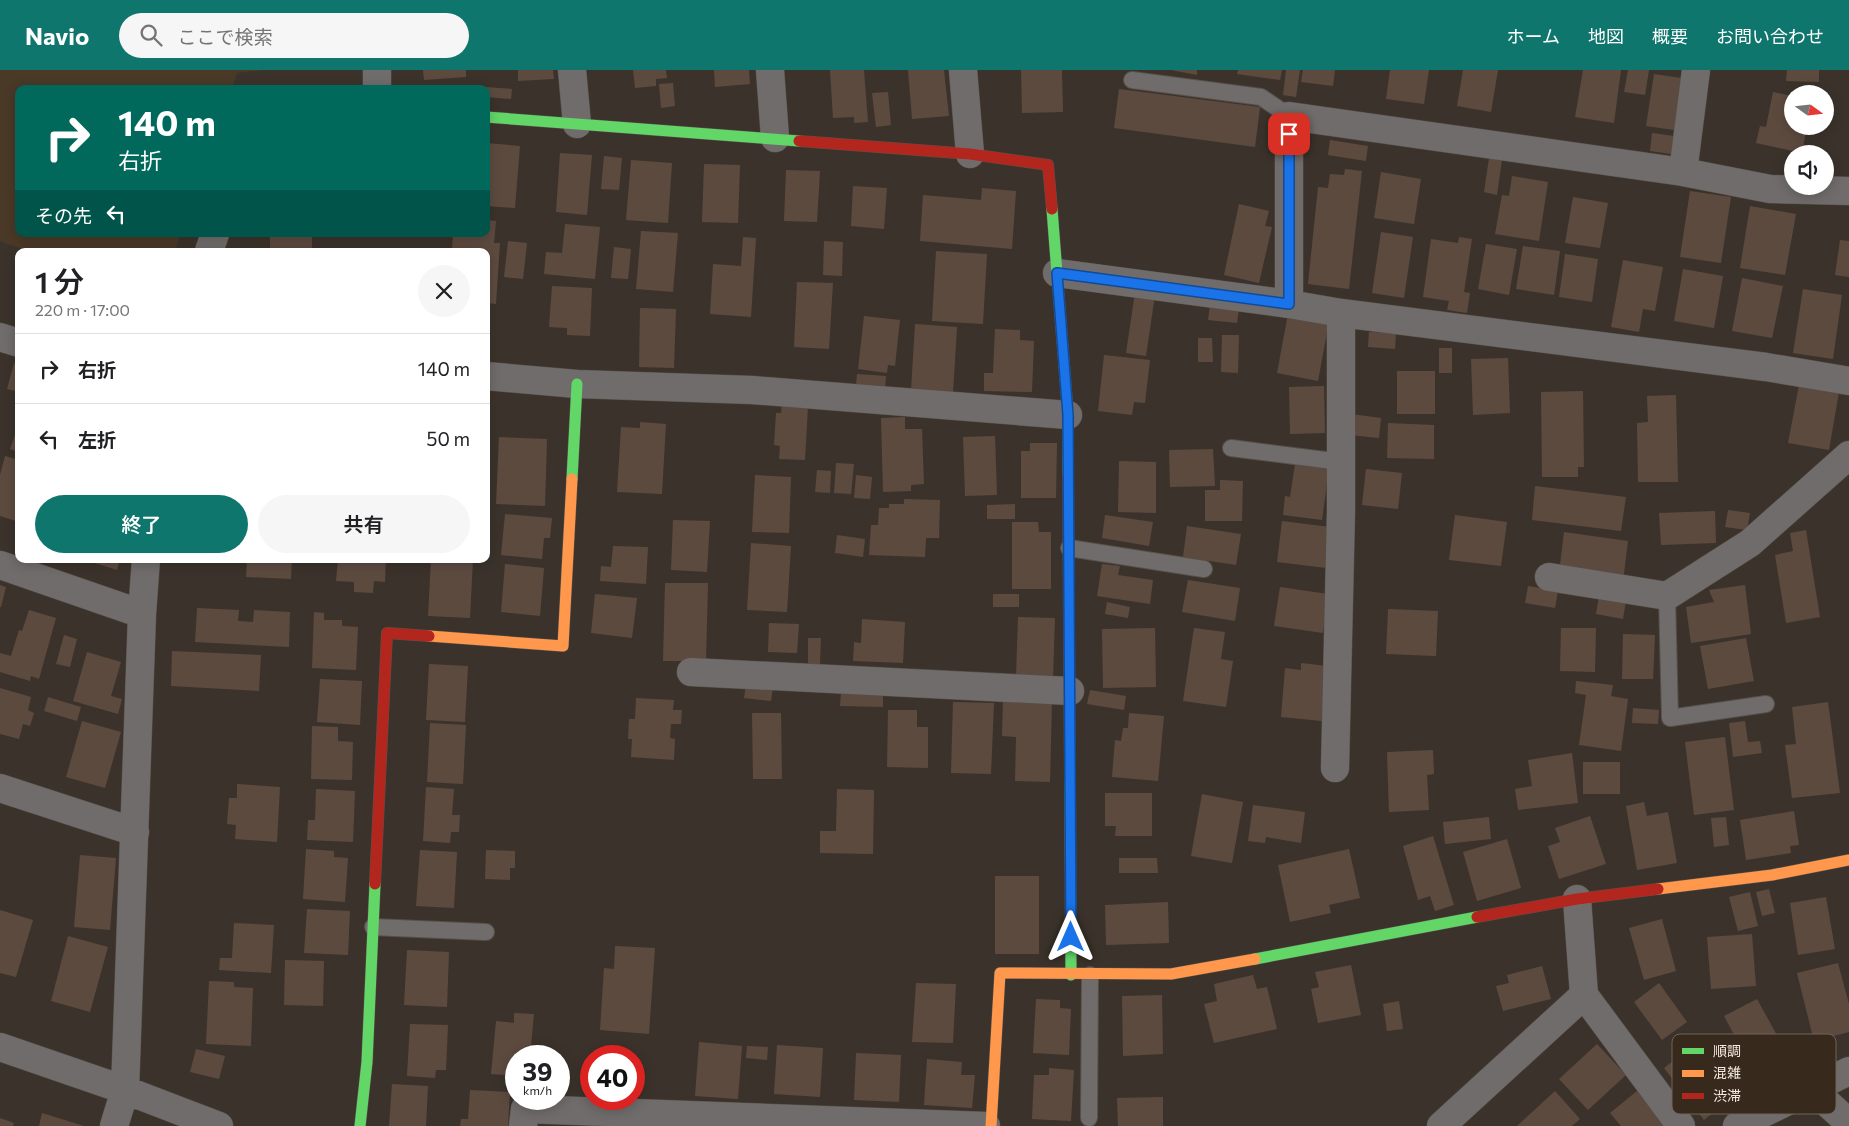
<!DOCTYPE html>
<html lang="ja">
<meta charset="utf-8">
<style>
:root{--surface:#fff;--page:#f6f6f6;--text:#202124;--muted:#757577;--line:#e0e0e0;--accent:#0f766e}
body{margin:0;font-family:Commissioner,"Noto Sans JP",sans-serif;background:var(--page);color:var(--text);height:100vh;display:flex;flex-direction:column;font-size:19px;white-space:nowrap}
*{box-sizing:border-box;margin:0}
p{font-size:16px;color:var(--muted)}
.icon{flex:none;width:28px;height:28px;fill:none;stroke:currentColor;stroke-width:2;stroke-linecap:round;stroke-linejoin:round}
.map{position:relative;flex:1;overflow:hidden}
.sheet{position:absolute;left:15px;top:178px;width:475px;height:315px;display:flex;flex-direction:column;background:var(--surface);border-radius:10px;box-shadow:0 2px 12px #0003}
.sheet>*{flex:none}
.guide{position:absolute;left:15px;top:15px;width:475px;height:152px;border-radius:10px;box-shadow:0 2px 12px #0003;background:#00695c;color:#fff;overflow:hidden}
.needle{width:32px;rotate:105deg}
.tools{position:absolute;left:1784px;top:15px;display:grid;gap:10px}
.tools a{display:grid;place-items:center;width:50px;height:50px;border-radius:50%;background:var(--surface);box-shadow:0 2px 12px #0003;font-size:25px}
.speed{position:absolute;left:505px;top:975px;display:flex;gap:10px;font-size:25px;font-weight:700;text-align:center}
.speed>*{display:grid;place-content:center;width:65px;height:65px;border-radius:50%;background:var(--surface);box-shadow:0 2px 12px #0003;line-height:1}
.speed small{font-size:12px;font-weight:400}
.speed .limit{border:8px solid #d22;background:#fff;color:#111}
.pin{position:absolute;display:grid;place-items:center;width:42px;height:42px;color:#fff;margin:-21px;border-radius:10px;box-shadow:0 2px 8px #0006}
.me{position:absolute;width:55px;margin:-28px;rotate:0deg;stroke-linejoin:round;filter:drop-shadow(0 0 4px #0008)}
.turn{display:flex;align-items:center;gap:18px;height:105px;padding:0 20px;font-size:22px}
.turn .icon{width:65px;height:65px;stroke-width:2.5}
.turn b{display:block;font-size:35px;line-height:42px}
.then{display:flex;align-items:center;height:48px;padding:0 20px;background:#0003;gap:10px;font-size:19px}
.round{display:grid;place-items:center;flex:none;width:52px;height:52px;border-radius:26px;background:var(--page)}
.summary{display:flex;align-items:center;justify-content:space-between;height:85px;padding:0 20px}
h1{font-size:30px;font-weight:600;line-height:38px}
.primary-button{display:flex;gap:10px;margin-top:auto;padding:10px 20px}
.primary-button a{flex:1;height:58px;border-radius:30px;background:var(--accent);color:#fff;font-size:20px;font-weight:600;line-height:58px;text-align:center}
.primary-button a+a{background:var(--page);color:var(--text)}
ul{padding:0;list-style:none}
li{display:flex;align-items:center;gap:15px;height:70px;padding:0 20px;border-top:1px solid var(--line)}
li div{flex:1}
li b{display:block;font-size:19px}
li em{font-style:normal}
header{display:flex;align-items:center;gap:30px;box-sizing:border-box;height:70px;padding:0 25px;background:var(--accent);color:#fff}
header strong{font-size:24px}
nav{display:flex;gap:28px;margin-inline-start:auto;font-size:18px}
.search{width:350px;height:45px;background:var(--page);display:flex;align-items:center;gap:12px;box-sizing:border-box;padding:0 18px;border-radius:28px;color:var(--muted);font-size:19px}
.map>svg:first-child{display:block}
</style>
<header>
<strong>Navio</strong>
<div class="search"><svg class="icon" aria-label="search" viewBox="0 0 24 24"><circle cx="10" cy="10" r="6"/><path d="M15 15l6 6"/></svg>ここで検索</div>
<nav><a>ホーム</a><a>地図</a><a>概要</a><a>お問い合わせ</a></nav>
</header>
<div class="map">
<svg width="1849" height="1056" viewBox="0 0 1849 1056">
<rect width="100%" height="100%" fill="#3b332b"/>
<!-- built -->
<path fill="#4a3927" d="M0,0H266L237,3L232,19H19V164H181L175,181H27L0,171Z"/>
<!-- building -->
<path fill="#5d4a3f" d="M423,0H466V7L424,10Z
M518,0H553L554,9L518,11Z
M633,0H666L667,8L656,9V16L635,18Z
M714,0H749L750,14L715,17Z
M830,0H864L868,52L854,53V47L833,48Z
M908,0H944L949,46L912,49Z
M1021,0H1062L1063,42L1022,43Z
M1171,0H1197V5Z
M1238,0H1282L1280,10L1237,4Z
M1286,0H1300L1296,27L1283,25Z
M1303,0H1335L1333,16L1301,12Z
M1390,0H1429L1424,34L1386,29Z
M1463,0H1498L1491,42L1457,36Z
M1583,0H1621L1614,53L1575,47Z
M1628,0H1649L1645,25L1624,22Z
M1787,0H1819V12L1786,11Z
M1654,4L1688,9L1681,61L1646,56Z
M673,13L675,36L661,38L659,14Z
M486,17L512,19L511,29L486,27Z
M1119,19L1260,37L1255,77L1114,58Z
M888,22L891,55L876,57L872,23Z
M1773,22L1792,26V56H1807L1802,83L1756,73L1760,56L1766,57Z
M1652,63L1682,67L1679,85L1650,81Z
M1330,70L1368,76L1366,91L1328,85Z
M486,73L520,76L515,138L486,136Z
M560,83L592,85L587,145L556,142Z
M604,86L622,88L619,120L601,119Z
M1489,88L1502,90L1497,125L1484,122Z
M631,90L672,93L668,153L626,150Z
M704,94L740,95L738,153L702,152Z
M1345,99L1362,101L1349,219L1308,214L1318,117L1328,118L1330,104L1344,105Z
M786,100L820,101L817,152L784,151Z
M1381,102L1421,109L1414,154L1374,148Z
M1512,106L1548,112L1539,171L1495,164L1502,125L1509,126Z
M853,116L887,118L884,159L851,156Z
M982,118L1016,121L1012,179L920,171L923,125L981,130Z
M1690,121L1731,127L1721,193L1680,187Z
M1573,127L1608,133L1600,178L1565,173Z
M1239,134L1269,141L1265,156L1272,157L1259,213L1224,205Z
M1750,136L1796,144L1785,205L1740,198Z
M486,150L496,151L494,173H500L496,234L486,233V181H452L453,164H486Z
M565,154L600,157L595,209L544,204L546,182L562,183Z
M641,161L678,163L673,222L636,219Z
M1381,162L1413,167L1404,228L1372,223Z
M270,164H312V181H270Z
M743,167L756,168L751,247L710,244L713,194L741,196Z
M1459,167L1472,169L1464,222L1470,223L1467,243L1447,240L1449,231L1423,227L1431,169L1458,173Z
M1840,170L1849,171V207L1835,205Z
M508,171L527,173L523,209L504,207Z
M824,171L843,172L842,206L823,205Z
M1486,174L1517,179L1509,225L1478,219Z
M1523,176L1560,181L1554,225L1516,219Z
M614,177L631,179L628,209L611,208Z
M936,181L987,184L983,254L932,251Z
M1565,184L1598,189L1592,232L1559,227Z
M1623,190L1663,197L1655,241L1643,239L1639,262L1611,257Z
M1683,199L1723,206L1714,258L1674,251Z
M1742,208L1783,216L1772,268L1732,261Z
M797,212L833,213L829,279L794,277Z
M552,216L592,218L590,266L567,265V258L549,257Z
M1803,219L1842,225L1833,289L1793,283Z
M1135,222L1155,225L1146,286L1126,283Z
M1210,235L1239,238L1237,253L1208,250Z
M640,238L676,239L674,298L639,297Z
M1288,244L1329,252L1318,311L1277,303Z
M864,246L900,250L895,296L888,295L887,303L858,299Z
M915,254L957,257L953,323L911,320Z
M995,259L1020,260V270L1034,271L1032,322L984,321V303H993Z
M1369,262L1396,263L1395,279L1368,277Z
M1222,265H1239L1238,303L1221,302Z
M1198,268H1212L1213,292H1198Z
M1439,278H1452V303H1439Z
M1104,285L1150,290L1145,333L1134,332L1132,345L1098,341Z
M1508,288L1510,343L1473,345L1471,289Z
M14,293L19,294V322L7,319Z
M1397,301H1435V344H1397Z
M857,304L886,306L885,319L856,316Z
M1799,315L1839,322L1829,380L1788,373Z
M1324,316L1325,363L1290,364L1289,317Z
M1583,321L1584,397H1578V407H1542L1541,322Z
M1676,325L1678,412H1638L1637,353L1648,352L1647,326Z
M782,334L808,336L805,390L779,389L780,376L774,375L776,343H781Z
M1351,344L1381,348L1379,368L1349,365Z
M905,347V359H922L924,414L911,415V421L883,422L881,348Z
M640,352L666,354L662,424L617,422L621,357L640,358Z
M19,353V382L10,379Z
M1388,353L1434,355V389L1387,388Z
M995,366L997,425L965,426L963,367Z
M499,367L547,369L545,436L496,434Z
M1030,373H1057L1056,428H1021V381H1030Z
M1213,379L1215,416L1170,417L1169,380Z
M5,386L19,390V452L0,446V405Z
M1119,391L1156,392V443L1118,442Z
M836,393L854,394L851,424L834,423Z
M1295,394L1329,399L1322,450L1283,445L1285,426L1290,427Z
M1366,399L1402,403L1398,439L1362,435Z
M817,400L831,401L830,423L815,422Z
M755,405L791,407L789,463L752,462Z
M856,405L872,407L870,429L854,428Z
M1220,410L1243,411L1242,451H1205V420H1220Z
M1535,416L1626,427L1621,461L1532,450Z
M904,429L940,430L939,468H926L925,487L869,485L871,455H878L879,438H889V434H904Z
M1015,434V449H987V435Z
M1728,440L1750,443L1747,460L1725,457Z
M1715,441L1716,473L1661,475L1659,443Z
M505,444L552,448L550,468H544L542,489L501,485Z
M1105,445L1153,452L1149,476L1102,468Z
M1455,445L1507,452L1501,496L1449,490Z
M673,450L710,451L707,502L671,500Z
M1282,451L1330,457L1326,498L1277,492Z
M1012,452H1038L1039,462H1051V519H1012Z
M1187,456L1241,464L1236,495L1183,487Z
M1806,460L1820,547L1786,553L1775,485L1793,481L1790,463Z
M1564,462L1628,471L1623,511L1559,503Z
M837,465L865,469L863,487L835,483Z
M751,473L791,476L787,542L747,540Z
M613,476L648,477L646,514L600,511L601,496L611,497Z
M82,489H120L117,500Z
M247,489H292L291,509L246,507Z
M338,489H386L385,512L374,511L373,523L354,522V512L336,511Z
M431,489H473L470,548L428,546Z
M505,494L544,498L540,546L501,542Z
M1102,494L1120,496L1118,505L1153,510L1150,534L1097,526Z
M1188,510L1240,518L1235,551L1182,542Z
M665,513H708L706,591H663Z
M0,515L6,517L1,537H0Z
M1745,515L1751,564L1691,573L1686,537L1714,532L1709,520Z
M1528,516L1558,521L1555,538L1525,533Z
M1280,517L1328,524L1323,563L1274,556Z
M595,524L637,528L632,568L591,563Z
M993,524H1019V537H993Z
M1599,526L1626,531L1623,549L1596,544Z
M1107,532L1130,537L1128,548L1105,544Z
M197,538L239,540L238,551L253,552L254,540L290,542L289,577L195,572Z
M1388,539L1438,541L1436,586L1386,584Z
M29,540L56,548L39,609L31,606L30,611L0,602V583L11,586L19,560L22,561Z
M314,542L324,543V550H342V556L358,557L356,600L312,598Z
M1018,547L1055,548L1053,608L1016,607Z
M862,549L905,552L903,593L853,591L854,572L861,573Z
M769,553L799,554L797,583L768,582Z
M1155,558L1156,617L1103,618L1102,559Z
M1194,558L1225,562L1221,589L1233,591L1226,637L1183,631Z
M1561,558H1596L1595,602L1560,601Z
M1623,564L1655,565L1653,609H1622Z
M64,565L77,569L70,597L56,594Z
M808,568H821L820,594H808Z
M1746,568L1754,611L1708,619L1700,576Z
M172,581L261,585L259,621L171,616Z
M87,582L121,592L111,626L122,629L118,644L73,631Z
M1301,593L1327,596L1322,651L1281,647L1285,598L1301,600Z
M429,594L468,596L465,652L426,650Z
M320,609L362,611L360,655L317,652Z
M1576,611L1613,615L1611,626L1628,629L1621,681L1579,675L1586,625L1575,623Z
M746,614L773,617L771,631L744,628Z
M0,618L31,627L28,640L34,643L30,656L23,654L19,669L0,664Z
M1090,620L1126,626L1124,640L1087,634Z
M841,622L883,623V637L840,636Z
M48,627L81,637L77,651L44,641Z
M636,628L674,630L673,640H682L681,654H671L670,668L675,669L674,690L631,687L632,669H628L629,649H635Z
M1003,630L1052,631L1050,712L1015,711L1016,667L1002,666Z
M953,632L994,633L991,704L951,703Z
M1828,632L1840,723L1792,728L1785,675L1796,674L1792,637Z
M1633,638L1659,640L1658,654L1632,653Z
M888,640H917V657H928V698L887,697Z
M752,643H781L782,709H753Z
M1129,643L1164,646L1158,711L1112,707L1115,670L1121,671L1123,658H1128Z
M82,651L121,662L105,718L66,707Z
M1745,651L1748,672L1760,671L1762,683L1733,687L1729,653Z
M430,653L466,655L463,714L427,712Z
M312,656L338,657V671L353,672L352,710L311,709Z
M1725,667L1734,740L1694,745L1685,672Z
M1433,680L1434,704L1427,705L1429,740L1389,742L1387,682Z
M1572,683L1578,733L1518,740L1515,719L1532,716L1528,690Z
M1583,692H1620V724H1583Z
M237,714L280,717L277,772L235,769L236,755L227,754L229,728H237Z
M426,717L454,719L452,745H460L459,762H451L450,773L423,771Z
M316,719L355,721L353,772L307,770L308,750H315Z
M837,719L874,720L873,784L820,783V761H836Z
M1105,723H1152V766H1115L1116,756H1105Z
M1202,724L1243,732L1232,793L1191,786Z
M1644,732L1647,746L1668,742L1677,793L1637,800L1626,736Z
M1253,735L1305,742L1301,773L1266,767L1265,773L1248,771Z
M1794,741L1799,775L1790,776L1791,783L1746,790L1740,750Z
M1590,746L1606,794L1559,809L1548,776L1560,772L1555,758Z
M1489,747L1491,769L1445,774L1443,752Z
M1726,747L1729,775L1714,777L1711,748Z
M1433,766L1454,835L1435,841L1430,826L1418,830L1403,776Z
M1507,769L1521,818L1477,831L1463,782Z
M306,779L334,781V787L348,788L345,832L303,829Z
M1349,779L1360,828L1329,835L1331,843L1290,852L1278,795Z
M420,780L457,782L454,838L416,836Z
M486,780L515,781V798H510V810L485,809Z
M80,785L116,788L110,860L74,857Z
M1119,788H1157L1158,803H1119Z
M995,806H1039V884H995Z
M1769,819L1775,843L1762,846L1756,822Z
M1750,822L1758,856L1738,861L1729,827Z
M1826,827L1835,879L1798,885L1790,833Z
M1168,832L1169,873L1106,875L1105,835Z
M307,839L350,841L348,885L304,883Z
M0,840L33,850L16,907L0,903Z
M1662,849L1676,901L1644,910L1629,858Z
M234,853L274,855L271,903L219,900L220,888H232Z
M1752,864L1756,916L1711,919L1707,867Z
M68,866L108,877L90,942L51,931Z
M615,876L655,878L649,964L600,960L604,898L614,899Z
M407,880L449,882L447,937L404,935Z
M285,890L324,891L323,936L284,935Z
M1838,893L1849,934V962L1814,971L1797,903Z
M1351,895L1361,945L1318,953L1311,919L1319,917L1315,902Z
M1542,896L1551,929L1503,941L1496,916L1509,913L1507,905Z
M1253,905L1257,919L1267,917L1277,959L1214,973L1204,934L1217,931L1214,914Z
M209,911L234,912V917L253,918L251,976L206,974Z
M916,913L956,914L953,973L912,972Z
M1659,913L1687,952L1662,970L1634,932Z
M1162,925L1163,984L1123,986L1122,926Z
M1036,929L1060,930V938L1071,939L1069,985L1033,983Z
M1757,929L1779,969L1746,987L1724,946Z
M1399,931L1403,959L1387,961L1383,934Z
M514,943L534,944L530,986H516V1006L491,1004L496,951L514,953Z
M410,954L448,955L446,1000H436L435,1008L407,1006Z
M699,972L742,976L738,1029L695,1026Z
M1597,974L1626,1005L1588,1040L1559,1009Z
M1695,974L1706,989L1701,993L1729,1030L1704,1050L1664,998Z
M777,975L823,978L820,1027L774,1024Z
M747,976L768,977L767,990L746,988Z
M196,979L225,986L219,1009L190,1002Z
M856,983L901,985L899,1032L854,1030Z
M927,989L962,992L961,1005H975L972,1038L924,1035Z
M1049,998L1074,1000L1071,1051L1032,1049L1034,1005H1049Z
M392,1014L428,1016L426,1056H389Z
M470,1020L510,1022L508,1056H460L461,1049H468Z
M1555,1021L1580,1049L1572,1056H1517Z
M1637,1021L1665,1056H1621L1610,1043Z
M1163,1027V1056H1118L1117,1028Z
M42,1043L84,1056H39Z
M0,1048L14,1053L13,1056H0Z"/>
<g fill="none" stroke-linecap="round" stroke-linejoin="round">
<defs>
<path id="lane" d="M1132,10L1261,27L1289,46
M1231,378L1341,392
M1069,478L1204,499
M1667,526L1670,648L1766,634
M373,857L486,862
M1089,1048L1090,905"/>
<path id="street" d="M377,0V19
M572,0L577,54
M770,0L775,68
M963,0L970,84
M1683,102L1696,0
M209,181L215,164
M1057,203L1289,234L1341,243L1766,297L1849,311
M1289,234V46L1683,102L1770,119L1849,121
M0,267L19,273
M486,306L577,314L752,320L1068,345
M0,495L142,544
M1549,507L1667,526L1750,473L1849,385
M691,602L1070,621
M1335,698L1341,441V243
M0,718L135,762
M1577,829L1584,925L1681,1056
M0,977L125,1020L219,1056
M1811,1018L1849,1053
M114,1056L125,1020L142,544L146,489
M523,1056L525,1039L986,1056
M1441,1056L1584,925
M1737,1056L1849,1001"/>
<path id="fast" d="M486,47L799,71
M1052,139L1068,345V404
M572,409L577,314
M1070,711L1071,905
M1255,889L1477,847
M360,1056L367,992L375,814"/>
<path id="slow" d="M429,566L563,576L572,409
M1658,819L1772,805L1849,790
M991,1056L1000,903L1171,904L1255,889"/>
<path id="jam" d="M799,71L970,84L1048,95L1052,139
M1068,404L1070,711
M375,814L387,563L429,566
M1477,847L1577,829L1658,819"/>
</defs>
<!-- lane casing -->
<use href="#lane" stroke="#57514a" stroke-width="18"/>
<!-- street casing -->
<use href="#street" stroke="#57514a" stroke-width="29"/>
<!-- fast casing -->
<use href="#fast" stroke="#57514a" stroke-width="12"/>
<!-- slow casing -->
<use href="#slow" stroke="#57514a" stroke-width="12"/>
<!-- jam casing -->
<use href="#jam" stroke="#57514a" stroke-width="12"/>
<!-- lane -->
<use href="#lane" stroke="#706c6b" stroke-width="16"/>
<!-- street -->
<use href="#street" stroke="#706c6b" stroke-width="28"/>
<!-- fast -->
<use href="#fast" stroke="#63d668" stroke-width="11"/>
<!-- slow -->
<use href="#slow" stroke="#ff974d" stroke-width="11"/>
<!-- jam -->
<use href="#jam" stroke="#b3261e" stroke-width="11"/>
</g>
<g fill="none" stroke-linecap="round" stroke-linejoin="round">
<defs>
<path id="route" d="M1071,867L1068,345L1057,203L1289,234V64"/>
</defs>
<!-- route casing -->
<use href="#route" stroke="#114b97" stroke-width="12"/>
<!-- route -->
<use href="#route" stroke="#1a73e8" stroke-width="9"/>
</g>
<!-- legend -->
<rect x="1672" y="964" width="164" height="80" rx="8" fill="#37291b" stroke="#706457" stroke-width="1"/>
<rect x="1682" y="978" width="22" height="6" fill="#63d668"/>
<rect x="1682" y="1000" width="22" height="7" fill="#ff974d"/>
<rect x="1682" y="1023" width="22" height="6" fill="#b3261e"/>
<g font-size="14" fill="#f5ece3">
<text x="1713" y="986">順調</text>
<text x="1713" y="1008">混雑</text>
<text x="1713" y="1031">渋滞</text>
</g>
</svg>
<div class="tools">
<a><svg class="needle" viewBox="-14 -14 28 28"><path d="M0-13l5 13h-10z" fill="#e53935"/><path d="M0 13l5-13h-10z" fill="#757577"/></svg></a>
<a><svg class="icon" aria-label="sound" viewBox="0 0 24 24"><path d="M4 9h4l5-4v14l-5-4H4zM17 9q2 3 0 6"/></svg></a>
</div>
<div class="speed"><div>39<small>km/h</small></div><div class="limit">40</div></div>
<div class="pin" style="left:1289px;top:64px;background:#d93025"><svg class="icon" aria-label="arrive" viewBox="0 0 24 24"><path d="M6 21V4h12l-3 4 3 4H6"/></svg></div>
<svg class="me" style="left:1071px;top:867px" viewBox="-20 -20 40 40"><path d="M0-17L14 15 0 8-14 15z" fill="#1a73e8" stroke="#fff" stroke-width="4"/></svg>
<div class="guide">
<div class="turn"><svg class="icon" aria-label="right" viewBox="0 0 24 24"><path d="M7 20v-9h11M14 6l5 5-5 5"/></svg><div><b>140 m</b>右折</div></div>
<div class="then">その先<svg class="icon" aria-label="left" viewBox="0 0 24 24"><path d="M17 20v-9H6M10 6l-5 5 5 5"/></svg></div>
</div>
<section class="sheet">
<div class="summary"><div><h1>1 分</h1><p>220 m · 17:00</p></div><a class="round"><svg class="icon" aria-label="close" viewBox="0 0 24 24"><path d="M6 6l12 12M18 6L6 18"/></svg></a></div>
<ul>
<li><svg class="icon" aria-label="right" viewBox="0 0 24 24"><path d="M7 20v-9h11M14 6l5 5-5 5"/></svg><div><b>右折</b></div><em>140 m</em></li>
<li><svg class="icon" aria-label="left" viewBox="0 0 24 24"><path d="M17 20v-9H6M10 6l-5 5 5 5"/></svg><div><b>左折</b></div><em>50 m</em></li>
</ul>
<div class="primary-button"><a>終了</a><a>共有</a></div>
</section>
</div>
